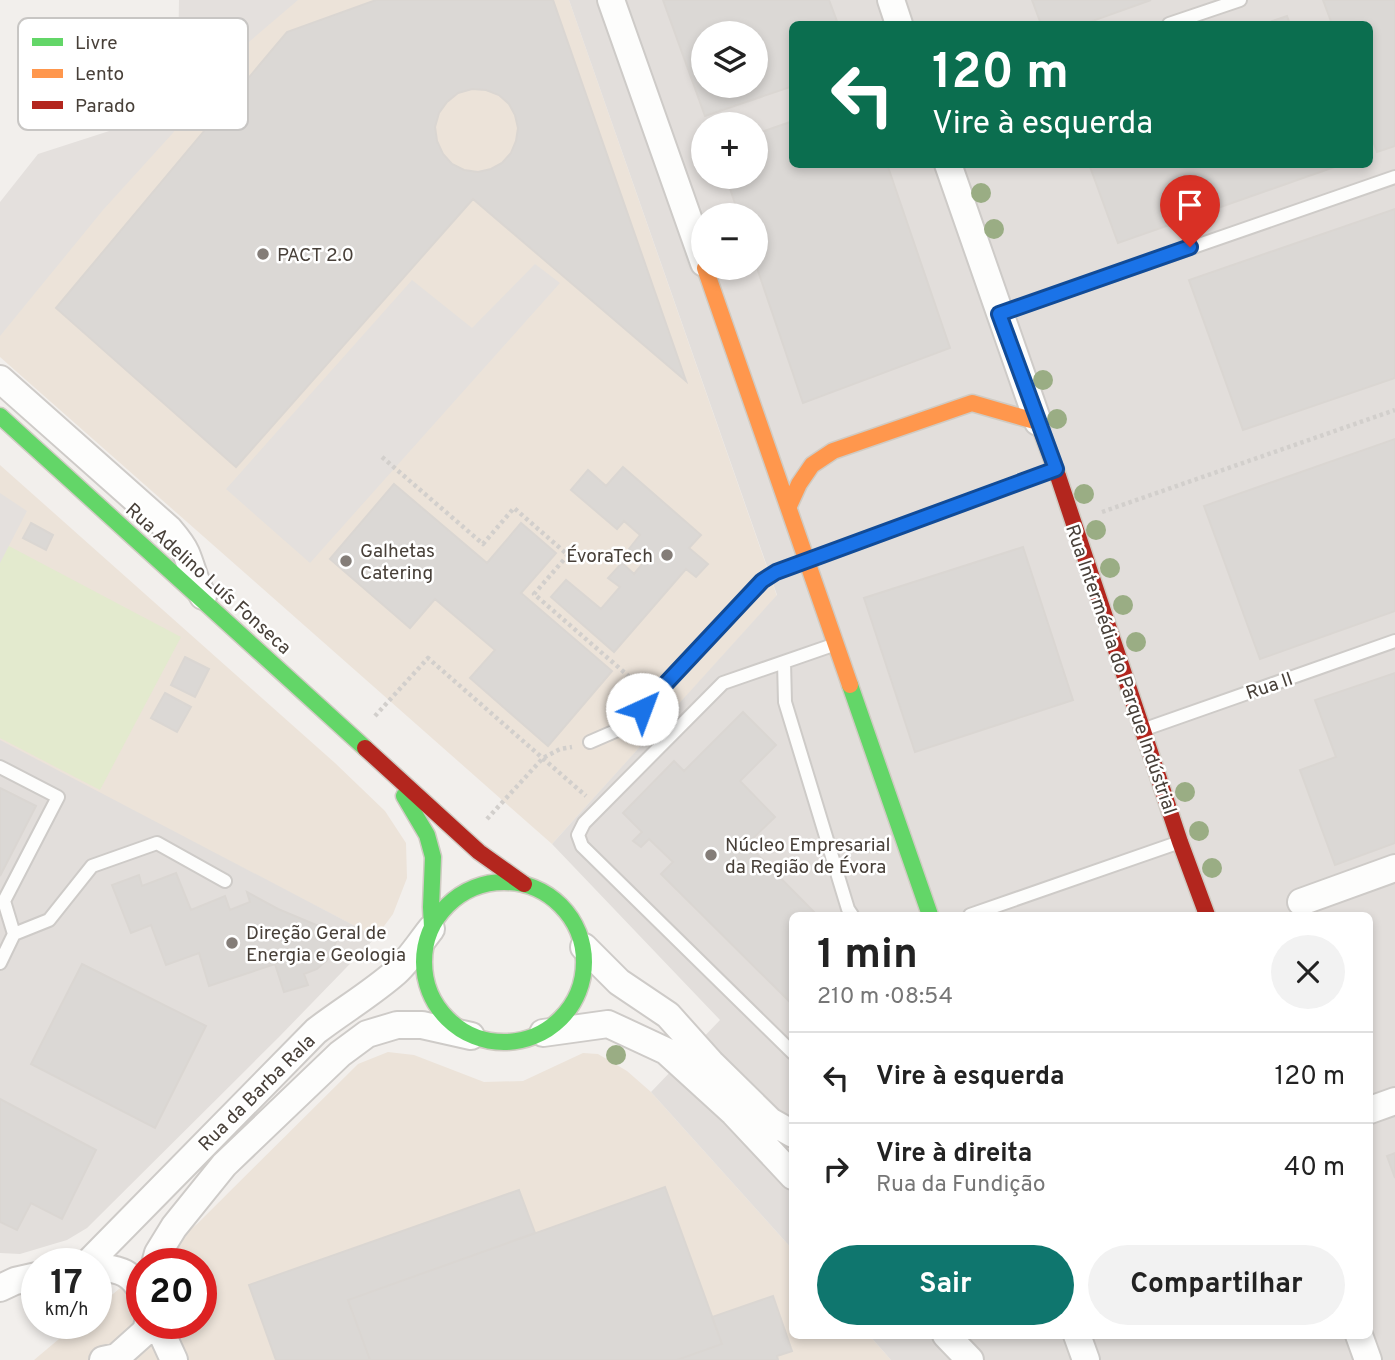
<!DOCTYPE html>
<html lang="pt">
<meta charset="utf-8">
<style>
:root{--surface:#fff;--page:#f2f2f2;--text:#222;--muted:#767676;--line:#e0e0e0;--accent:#0f766e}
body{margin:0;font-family:Overpass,sans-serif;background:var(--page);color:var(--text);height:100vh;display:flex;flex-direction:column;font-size:26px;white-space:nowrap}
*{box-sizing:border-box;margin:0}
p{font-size:23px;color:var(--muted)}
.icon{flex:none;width:38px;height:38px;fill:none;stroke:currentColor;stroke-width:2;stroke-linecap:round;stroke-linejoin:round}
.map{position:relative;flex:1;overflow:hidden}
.side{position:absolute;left:789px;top:912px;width:584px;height:427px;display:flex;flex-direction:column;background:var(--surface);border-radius:10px;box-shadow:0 4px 10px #0003}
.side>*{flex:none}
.banner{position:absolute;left:789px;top:21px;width:584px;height:147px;border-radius:10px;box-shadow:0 4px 10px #0003;background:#0b6e4f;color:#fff;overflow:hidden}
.tools{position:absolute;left:691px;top:21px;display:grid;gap:14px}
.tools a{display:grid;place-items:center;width:77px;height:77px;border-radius:50%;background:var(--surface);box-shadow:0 4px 10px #0003;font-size:35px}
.speed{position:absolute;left:21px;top:1248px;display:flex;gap:14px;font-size:35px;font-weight:700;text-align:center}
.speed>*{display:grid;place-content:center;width:91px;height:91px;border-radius:50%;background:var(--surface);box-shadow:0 4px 10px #0003;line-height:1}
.speed small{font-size:18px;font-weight:400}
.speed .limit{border:10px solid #d22;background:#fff;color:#111}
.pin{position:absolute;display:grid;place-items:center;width:60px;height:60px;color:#fff;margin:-72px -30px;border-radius:50% 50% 50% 0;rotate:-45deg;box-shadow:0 0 7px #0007}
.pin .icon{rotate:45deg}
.me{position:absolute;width:77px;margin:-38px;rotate:43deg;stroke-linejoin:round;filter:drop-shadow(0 0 5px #0008)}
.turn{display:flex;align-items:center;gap:24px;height:147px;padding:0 28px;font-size:32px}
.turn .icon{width:91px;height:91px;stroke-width:2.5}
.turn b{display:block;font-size:49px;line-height:60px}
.round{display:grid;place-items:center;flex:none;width:74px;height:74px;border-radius:37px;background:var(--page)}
.overview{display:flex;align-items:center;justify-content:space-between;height:119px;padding:0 28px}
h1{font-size:42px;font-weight:700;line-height:52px}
.button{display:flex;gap:14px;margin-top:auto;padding:14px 28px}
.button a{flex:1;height:80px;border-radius:42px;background:var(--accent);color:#fff;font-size:28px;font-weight:700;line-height:80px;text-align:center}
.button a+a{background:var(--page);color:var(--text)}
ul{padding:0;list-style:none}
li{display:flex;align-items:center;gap:21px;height:91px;padding:0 28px;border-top:2px solid var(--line)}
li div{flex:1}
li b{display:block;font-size:26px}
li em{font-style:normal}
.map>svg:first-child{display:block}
</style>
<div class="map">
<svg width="1395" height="1360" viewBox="0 0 1395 1360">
<rect width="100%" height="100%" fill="#f2efec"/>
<!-- commercial -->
<path fill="#ece3d9" d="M284,0H569L777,596L552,844L0,357V308Z
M0,465L335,763L385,811L406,843L407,878L393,914L376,937L0,742Z
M388,1052L414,1055L484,1082L523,1081L583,1053L598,1054L627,1071L651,1092L793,1250V1335H869L891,1360H34L78,1323H96V1308L142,1270V1323H201V1264L149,1263L197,1224L358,1064Z"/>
<!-- industrial -->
<path fill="#e2dedb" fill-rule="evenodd" d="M569,0H1395V1360H891L869,1335H1370V915H793V1250L651,1092L720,1020L552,844L777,595ZM793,24H1370V164H793ZM704,33H756V86H704ZM704,124H756V177H704ZM704,215H756V268H704Z
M0,740L376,937L279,1037L87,1228L67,1240L20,1254L0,1253Z"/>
<!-- green -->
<path fill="#e3eace" d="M7,545L181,637L100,790L0,738V558Z"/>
<!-- parking -->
<path fill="#e4e0dd" d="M179,0H298L243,47L172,134L103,210L0,336V202L38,154L134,123L178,59Z
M535,264L560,283L310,563L226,489L412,280L472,328Z
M0,493L27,511L0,563Z"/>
<!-- building -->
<path fill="#dbd8d5" stroke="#dad6d2" stroke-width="2" fill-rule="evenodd" d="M376,0H553L686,381L473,199L236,467L56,308L287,32ZM472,89L486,90L499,95L509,104L515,115L518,128L516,141L511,153L502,163L491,169L478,172L464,170L452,164L443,154L437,141L435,127L439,113L447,102L458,93Z
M663,0H829L838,24H793V86L705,116ZM704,33H756V86H704Z
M1032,0H1151L1084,24H1041Z
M1323,0H1395V146L1377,152L1370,133V24H1332Z
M1287,16L1290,24H1264Z
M793,121V164H887L950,348L803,403L756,265V215H739L726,177H756V134Z
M1089,164H1340V165L1118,243Z
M1395,209V378L1243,430L1189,280Z
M1395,439V611L1260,659L1204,506Z
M623,467L701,535L689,548L708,564L696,577L686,569L614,652L551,597L566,580L601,609L620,587L608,578L622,563L634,574L644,562L629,549L640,535L624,521L617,529L571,490L588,470L606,486Z
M394,484L487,563L521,523L556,553L521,593L612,671L548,746L470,678L495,650L435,599L410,628L330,559Z
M31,523L53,535L46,550L23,538Z
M1023,547L1073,700L915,752L864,598Z
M185,657L209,669L195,697L171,685Z
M1395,673V843L1335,865L1300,770L1336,757L1315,700Z
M165,693L191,707L177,732L151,718Z
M743,712L776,745L740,781L775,817L747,844L817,915H793V1005L661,874L673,862L649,839L641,847L633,841L642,832L623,813L674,761L684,771Z
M0,788L36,806L0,876Z
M176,873L191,910L225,896L230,910L250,902L247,892L278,909L338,934L334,948L327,960L317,969L304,974L308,985L284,992L275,964L209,986L199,953L166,965L151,925L131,933L112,885L139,875L142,886Z
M82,964L206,1026L155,1128L31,1064Z
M0,1099L96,1150L62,1219L31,1203L17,1230L0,1222Z
M1395,1153V1178L1387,1156Z
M665,1187L722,1344L677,1360H370L348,1300Z
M519,1190L535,1233L348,1300L370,1360H276L249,1285Z
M773,1296L792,1351L777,1356L778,1360H677L722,1344L712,1317Z"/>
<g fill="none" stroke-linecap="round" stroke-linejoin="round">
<defs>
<path id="lane" d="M1169,24L1240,0
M1000,314L1395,177
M784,662L785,702L848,909L852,915
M1145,729L1395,641
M590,742L620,729L631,721L763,581L776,572L1052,470
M0,767L58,797L4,901L14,934
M970,915L1177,843
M14,934L49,920L92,866L157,843L225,881
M0,963L14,934
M793,1053L582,846L578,835L584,823L723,683L833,645"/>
<path id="street" d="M611,0L704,263
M891,0L899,24
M948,164L1038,422
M0,379L169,529C175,536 182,544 186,553C192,567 195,583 203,596
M1301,902L1395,868
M584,947L619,982L668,1015L711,1063L770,1121L793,1134
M543,1033L608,1024L666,1051L734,1113L793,1176
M1370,1110L1395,1101
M87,1264L316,1031C342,1011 371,994 396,972C409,960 420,943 431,929
M155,1264L158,1253L174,1227L224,1165L340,1054L367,1034L397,1025H422L471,1036
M96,1266C118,1270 130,1270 142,1292
M0,1288L15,1281L37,1276
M157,1323L174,1360
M946,1335L970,1360
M1077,1335L1086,1360
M1359,1335L1368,1360
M103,1360L117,1357L146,1331L148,1323"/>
<path id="fast" d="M0,416L365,748
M850,685L930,915
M404,796L427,835L433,857L431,907L432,927
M424 962a80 80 0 1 1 160 0a80 80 0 1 1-160 0Z"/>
<path id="slow" d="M705,268L850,685
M789,506L799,484L812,465L833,451L972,403L1038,422L1058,476"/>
<path id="jam" d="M1058,476L1180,842L1207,915
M365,748L479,852L524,884"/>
</defs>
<!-- lane casing -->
<use href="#lane" stroke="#cecbc8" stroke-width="16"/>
<!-- street casing -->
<use href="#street" stroke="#cecbc8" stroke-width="30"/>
<!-- fast casing -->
<use href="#fast" stroke="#d0cbc3" stroke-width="19"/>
<!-- slow casing -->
<use href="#slow" stroke="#d0cbc3" stroke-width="19"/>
<!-- jam casing -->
<use href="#jam" stroke="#d0cbc3" stroke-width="19"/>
<!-- path -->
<path stroke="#d2cfcc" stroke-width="4.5" stroke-dasharray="3.5 3.5" stroke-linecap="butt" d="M382,457L483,544L514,508L568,555L534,594L640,686
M1102,512L1395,410
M375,716L428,658L586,796
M487,819L543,758L560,749L572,747"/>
<!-- lane -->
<use href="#lane" stroke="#fdfdfc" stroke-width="12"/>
<!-- street -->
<use href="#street" stroke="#fdfdfc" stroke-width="26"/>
<!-- fast -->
<use href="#fast" stroke="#63d668" stroke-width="16"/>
<!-- slow -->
<use href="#slow" stroke="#ff974d" stroke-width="16"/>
<!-- jam -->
<use href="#jam" stroke="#b3261e" stroke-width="16"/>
</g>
<!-- trees -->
<g fill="#9aad84">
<circle cx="981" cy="193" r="10"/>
<circle cx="994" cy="229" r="10"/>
<circle cx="1043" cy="380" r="10"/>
<circle cx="1057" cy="419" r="10"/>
<circle cx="1084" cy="494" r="10"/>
<circle cx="1096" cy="530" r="10"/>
<circle cx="1110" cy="568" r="10"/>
<circle cx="1123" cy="605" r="10"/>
<circle cx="1136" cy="642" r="10"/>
<circle cx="1185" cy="792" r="10"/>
<circle cx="1199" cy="831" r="10"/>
<circle cx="1212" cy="868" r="10"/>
<circle cx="616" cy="1055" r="10"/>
</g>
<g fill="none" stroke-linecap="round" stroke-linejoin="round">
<defs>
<path id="route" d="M642,709L762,581L776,572L1056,469L999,314L1190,247"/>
</defs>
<!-- route casing -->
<use href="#route" stroke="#114b97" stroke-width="18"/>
<!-- route -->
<use href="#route" stroke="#1a73e8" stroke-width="12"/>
</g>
<!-- markers -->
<g fill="#847d78" stroke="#fff" stroke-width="2.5">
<circle cx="263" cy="254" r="7"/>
<circle cx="667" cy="555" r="7"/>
<circle cx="346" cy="561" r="7"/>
<circle cx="711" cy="855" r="7"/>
<circle cx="232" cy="943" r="7"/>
</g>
<g text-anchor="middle" stroke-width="5" stroke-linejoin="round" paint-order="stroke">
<!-- poi labels -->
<g font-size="19" fill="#484039" stroke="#fff" text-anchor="start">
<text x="277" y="261">PACT 2.0</text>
<text x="360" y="557">Galhetas<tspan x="360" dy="22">Catering</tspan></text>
<text x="653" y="562" text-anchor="end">ÉvoraTech</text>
<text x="725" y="851">Núcleo Empresarial<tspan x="725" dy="22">da Região de Évora</tspan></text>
<text x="246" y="939">Direção Geral de<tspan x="246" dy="22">Energia e Geologia</tspan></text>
</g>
<!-- street labels -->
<g font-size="19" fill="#484039" stroke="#fff">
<text transform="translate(209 578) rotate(42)" y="7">Rua Adelino Luís Fonseca</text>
<text transform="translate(1122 669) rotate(71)" y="7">Rua Intermédia do Parque Indústrial</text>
<text transform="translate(1269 685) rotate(-19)" y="7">Rua II</text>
<text transform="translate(256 1092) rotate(-45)" y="7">Rua da Barba Rala</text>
</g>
</g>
<!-- legend -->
<rect x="18" y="18" width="230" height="112" rx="10" fill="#fff" stroke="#c8c6c4" stroke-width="2"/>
<rect x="32" y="38" width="31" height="8" fill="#63d668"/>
<rect x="32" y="69" width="31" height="9" fill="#ff974d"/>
<rect x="32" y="101" width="31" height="8" fill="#b3261e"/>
<g font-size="19" fill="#484039">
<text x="75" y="49">Livre</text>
<text x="75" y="80">Lento</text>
<text x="75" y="112">Parado</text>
</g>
</svg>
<div class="tools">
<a><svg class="icon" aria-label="layers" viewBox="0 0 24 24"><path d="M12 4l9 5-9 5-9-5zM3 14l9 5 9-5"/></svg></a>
<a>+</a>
<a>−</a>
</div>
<div class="speed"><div>17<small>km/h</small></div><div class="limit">20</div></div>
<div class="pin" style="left:1190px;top:247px;background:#d93025"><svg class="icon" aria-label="arrive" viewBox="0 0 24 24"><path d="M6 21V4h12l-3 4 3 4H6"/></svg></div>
<svg class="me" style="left:642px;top:709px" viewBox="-20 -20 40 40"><circle r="19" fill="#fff"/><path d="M0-13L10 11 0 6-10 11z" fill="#1a73e8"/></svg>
<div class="banner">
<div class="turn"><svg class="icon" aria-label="left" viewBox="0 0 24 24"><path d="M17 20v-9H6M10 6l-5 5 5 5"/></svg><div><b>120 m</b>Vire à esquerda</div></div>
</div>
<section class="side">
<div class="overview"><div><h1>1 min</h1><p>210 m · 08:54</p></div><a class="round"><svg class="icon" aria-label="close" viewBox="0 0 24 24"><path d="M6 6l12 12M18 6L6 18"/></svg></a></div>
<ul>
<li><svg class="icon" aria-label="left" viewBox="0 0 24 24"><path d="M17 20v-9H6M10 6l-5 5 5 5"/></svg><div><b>Vire à esquerda</b></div><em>120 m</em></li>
<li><svg class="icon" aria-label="right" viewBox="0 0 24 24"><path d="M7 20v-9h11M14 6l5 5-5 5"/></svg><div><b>Vire à direita</b><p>Rua da Fundição</p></div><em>40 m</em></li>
</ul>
<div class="button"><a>Sair</a><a>Compartilhar</a></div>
</section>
</div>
